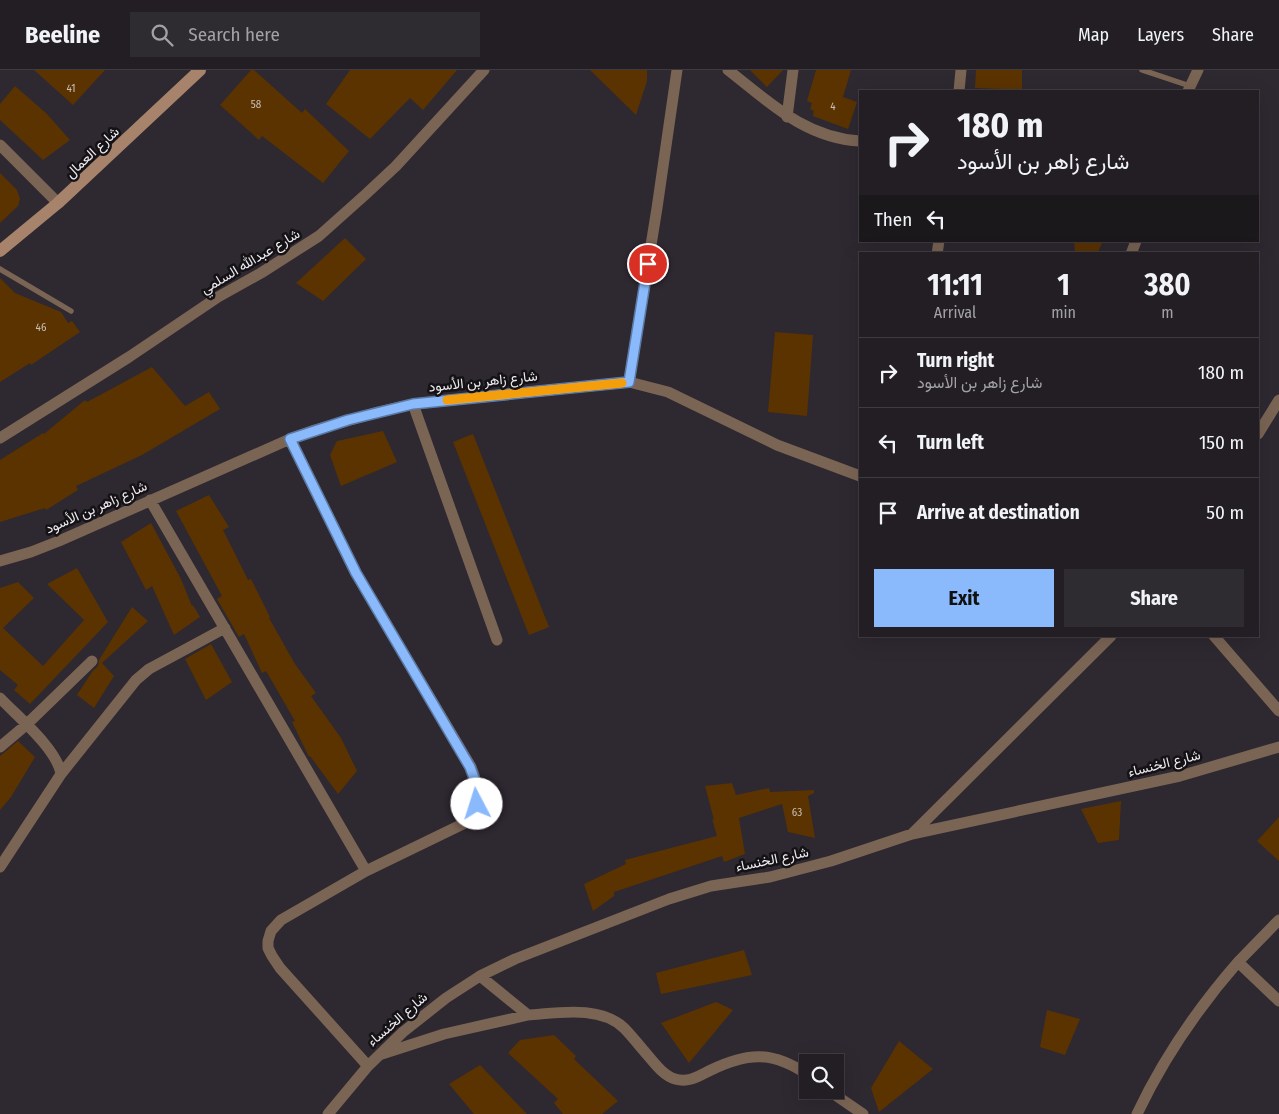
<!DOCTYPE html>
<meta charset="utf-8">
<style>
:root{--surface:#221e24;--page:#2e2b31;--text:#f1f3f6;--muted:#a2a2a6;--line:#3f3c41;--accent:#8abafc}
body{margin:0;font-family:"Fira Sans Condensed",Vazirmatn,sans-serif;background:var(--page);color:var(--text);height:100vh;display:flex;flex-direction:column;font-size:19px;white-space:nowrap}
*{box-sizing:border-box;margin:0}
p{font-size:16px;color:var(--muted)}
.icon{flex:none;width:28px;height:28px;fill:none;stroke:currentColor;stroke-width:2;stroke-linecap:round;stroke-linejoin:round}
.map{position:relative;flex:1;overflow:hidden}
.sheet{position:absolute;left:859px;top:182px;width:400px;height:385px;display:flex;flex-direction:column;background:var(--surface);border-radius:0px;box-shadow:0 5px 20px #0002,0 0 0 1px var(--line)}
.sheet>*{flex:none}
.top-card{position:absolute;left:859px;top:20px;width:400px;height:152px;border-radius:0px;box-shadow:0 5px 20px #0002,0 0 0 1px var(--line);background:#221e24;color:var(--text);overflow:hidden}
.buttons{position:absolute;left:799px;top:984px;display:grid;gap:10px}
.buttons a{display:grid;place-items:center;width:45px;height:45px;border-radius:0px;background:var(--surface);box-shadow:0 5px 20px #0002,0 0 0 1px var(--line);font-size:25px}
.pin{position:absolute;display:grid;place-items:center;width:42px;height:42px;color:#fff;margin:-21px;border:2px solid #fff;border-radius:50%;box-shadow:0 1px 5px #0007}
.me{position:absolute;width:55px;margin:-28px;rotate:355deg;stroke-linejoin:round;filter:drop-shadow(0 0 4px #0008)}
.turn{display:flex;align-items:center;gap:18px;height:105px;padding:0 15px;font-size:22px}
.turn .icon{width:65px;height:65px;stroke-width:2.5}
.turn b{display:block;font-size:35px;line-height:42px}
.then{display:flex;align-items:center;height:48px;padding:0 15px;background:#0003;gap:10px;font-size:19px}
.eta{display:flex;justify-content:space-evenly;align-items:center;height:85px;text-align:center}
.eta b{font-size:30px;font-weight:700;line-height:35px}
.button{display:flex;gap:10px;margin-top:auto;padding:10px 15px}
.button a{flex:1;height:58px;border-radius:0px;background:var(--accent);color:#111;font-size:20px;font-weight:700;line-height:58px;text-align:center}
.button a+a{background:var(--page);color:var(--text)}
ul{padding:0;list-style:none}
li{display:flex;align-items:center;gap:15px;height:70px;padding:0 15px;border-top:1px solid var(--line)}
li div{flex:1}
li b{display:block;font-size:19px}
li em{font-style:normal}
header{display:flex;align-items:center;gap:30px;box-sizing:border-box;height:70px;padding:0 25px;background:var(--surface);border-bottom:1px solid var(--line)}
header strong{font-size:24px}
nav{display:flex;gap:28px;margin-inline-start:auto;font-size:18px}
.search{width:350px;height:45px;background:var(--page);display:flex;align-items:center;gap:12px;box-sizing:border-box;padding:0 18px;border-radius:0px;color:var(--muted);font-size:19px}
.map>svg:first-child{display:block}
</style>
<header>
<strong>Beeline</strong>
<div class="search"><svg class="icon" aria-label="search" viewBox="0 0 24 24"><circle cx="10" cy="10" r="6"/><path d="M15 15l6 6"/></svg>Search here</div>
<nav><a>Map</a><a>Layers</a><a>Share</a></nav>
</header>
<div class="map">
<svg width="1279" height="1044" viewBox="0 0 1279 1044">
<rect width="100%" height="100%" fill="#2e2830"/>
<!-- building -->
<path fill="#5b3300" d="M34,0H105L73,35Z
M251,0H254L302,43L305,39L349,81L323,113L262,66L259,70L220,35Z
M350,0H457L423,40L410,28L370,69L326,34Z
M590,0H647V11L636,45Z
M750,0H783L767,17Z
M816,0H851L843,27L857,32L848,59L813,46L814,41L810,39L812,33L807,31Z
M976,0H1022V21H1002V19L975,18Z
M15,16L47,44L70,70L43,90L0,50V34Z
M0,103L17,120L20,129L18,136L0,153Z
M345,168L366,189L323,231L296,213Z
M1074,171H1103L1097,184H1075Z
M0,208L15,223L61,242L68,253L72,251L80,262L31,295L30,293L0,312Z
M775,262L813,265L807,346L768,342Z
M152,297L185,336L209,322L220,339L142,385L76,416L78,420L46,440L45,438L0,452V390L43,363L44,364L85,330L87,332Z
M383,361L397,392L341,416L330,385L337,371Z
M473,364L549,557L529,565L453,372Z
M209,425L229,457L223,460L248,510L251,509L270,547L269,548L295,594L316,623L311,626L341,668L357,701L338,724L310,686L309,687L292,652L295,651L266,601L262,603L244,564L239,567L217,529L222,526L176,441Z
M151,453L181,509L192,536L193,535L200,547L174,565L152,516L146,520L121,472Z
M77,498L108,552L30,634L14,620L18,615L0,600V518L18,512L34,528L3,558L43,596L84,550L47,514Z
M132,537L148,551L102,593L114,606L94,638L77,625L92,602L98,596L99,590Z
M211,574L232,612L206,630L185,589Z
M18,671L35,687L11,727L0,740V686Z
M732,713L736,725L769,718L770,722L814,720V723L808,726L815,768L788,762L782,734L739,748L745,784L724,792L722,786L614,822V826L593,841L584,814L626,794L625,790L717,766L712,749L714,750L705,716Z
M1121,731L1119,770L1098,773L1081,739Z
M1279,747V791L1257,771Z
M744,880L752,905L661,924L656,903Z
M716,932L733,940L689,993L661,953Z
M1047,940L1080,949L1065,985L1040,977Z
M554,965L576,986L574,989L618,1031L602,1044H563L554,1033L558,1029L508,983L520,970Z
M899,971L933,999L879,1042L871,1018Z
M480,995L527,1044H474L449,1014Z"/>
<g fill="none" stroke-linecap="round" stroke-linejoin="round">
<!-- lane -->
<path stroke="#7a6454" stroke-width="5.5" d="M1142,0L1190,16
M0,199L71,241"/>
<!-- street -->
<path stroke="#7a6454" stroke-width="11" d="M728,0C769,32 805,68 860,71
M959,21L961,0
M1188,21L1198,0
M787,47L793,0
M0,75L58,133
M937,184L939,171
M1131,184L1136,171
M629,312L657,138L677,0
M413,334L497,570
M1258,364L1279,330
M0,368L129,287L218,227L261,203L319,166L366,124L396,96L484,0
M290,369L356,503L471,697C479,717 482,735 467,752L366,801
M150,430L366,801L281,850L271,861L268,871V878L272,886L280,898L368,996
M0,491L31,482L59,471L290,369L315,360L378,342L413,334L629,312L668,322L777,375L860,406
M1214,566L1279,641
M0,628C18,647 57,679 61,704
M0,677L26,655L92,591
M912,764L1111,566
M0,797L61,704L136,610L149,599L225,558
M1279,850L1238,892L1279,931
M480,906L528,945C558,943 600,935 624,958C631,965 638,974 644,981C653,991 662,1005 675,1009C689,1013 699,1006 711,1000C748,982 773,981 808,1005
M382,984L444,964L528,945
M828,1020L863,1044
M328,1044L368,996L403,962L446,928L480,906L515,889L669,829L711,816L770,807L831,791L912,764L1180,706L1279,677
M1137,1044C1164,987 1197,939 1238,892"/>
<!-- secondary -->
<path stroke="#a7836b" stroke-width="12" d="M0,181L58,133L200,0"/>
</g>
<g fill="none" stroke-linecap="round" stroke-linejoin="round">
<defs>
<path id="route" d="M477,734V716L470,697L356,503L290,369L348,350L413,334L629,312L648,194"/>
</defs>
<!-- route casing -->
<use href="#route" stroke="#5a79a4" stroke-width="12"/>
<!-- route -->
<use href="#route" stroke="#8abafc" stroke-width="9"/>
<!-- slow -->
<path stroke="#f59e0b" stroke-width="9" d="M447,330L622,313"/>
</g>
<g text-anchor="middle" stroke-width="5" stroke-linejoin="round" paint-order="stroke">
<!-- number labels -->
<g font-size="11" fill="#cabeb5">
<text x="71" y="22">41</text>
<text x="256" y="38">58</text>
<text x="833" y="40">4</text>
<text x="41" y="261">46</text>
<text x="797" y="746">63</text>
</g>
<!-- street labels -->
<g font-size="14" fill="#efecf1" stroke="#141215">
<text transform="translate(92 82) rotate(-43)" y="5">شارع العمال</text>
<text transform="translate(250 191) rotate(-31)" y="5">شارع عبدالله السلمي</text>
<text transform="translate(483 311) rotate(-6)" y="5">شارع زاهر بن الأسود</text>
<text transform="translate(96 437) rotate(-24)" y="5">شارع زاهر بن الأسود</text>
<text transform="translate(1164 693) rotate(-14)" y="5">شارع الخنساء</text>
<text transform="translate(772 789) rotate(-12)" y="5">شارع الخنساء</text>
<text transform="translate(397 949) rotate(-41)" y="5">شارع الخنساء</text>
</g>
</g>
</svg>
<div class="buttons">
<a><svg class="icon" aria-label="search" viewBox="0 0 24 24"><circle cx="10" cy="10" r="6"/><path d="M15 15l6 6"/></svg></a>
</div>
<div class="pin" style="left:648px;top:194px;background:#d93025"><svg class="icon" aria-label="arrive" viewBox="0 0 24 24"><path d="M6 21V4h12l-3 4 3 4H6"/></svg></div>
<svg class="me" style="left:477px;top:734px" viewBox="-20 -20 40 40"><circle r="19" fill="#fff"/><path d="M0-13L10 11 0 6-10 11z" fill="#8abafc"/></svg>
<div class="top-card">
<div class="turn"><svg class="icon" aria-label="right" viewBox="0 0 24 24"><path d="M7 20v-9h11M14 6l5 5-5 5"/></svg><div><b>180 m</b>شارع زاهر بن الأسود</div></div>
<div class="then">Then<svg class="icon" aria-label="left" viewBox="0 0 24 24"><path d="M17 20v-9H6M10 6l-5 5 5 5"/></svg></div>
</div>
<section class="sheet">
<div class="eta">
<div><b>11:11</b><p>Arrival</p></div>
<div><b>1</b><p>min</p></div>
<div><b>380</b><p>m</p></div>
</div>
<ul>
<li><svg class="icon" aria-label="right" viewBox="0 0 24 24"><path d="M7 20v-9h11M14 6l5 5-5 5"/></svg><div><b>Turn right</b><p>شارع زاهر بن الأسود</p></div><em>180 m</em></li>
<li><svg class="icon" aria-label="left" viewBox="0 0 24 24"><path d="M17 20v-9H6M10 6l-5 5 5 5"/></svg><div><b>Turn left</b></div><em>150 m</em></li>
<li><svg class="icon" aria-label="arrive" viewBox="0 0 24 24"><path d="M6 21V4h12l-3 4 3 4H6"/></svg><div><b>Arrive at destination</b></div><em>50 m</em></li>
</ul>
<div class="button"><a>Exit</a><a>Share</a></div>
</section>
</div>
